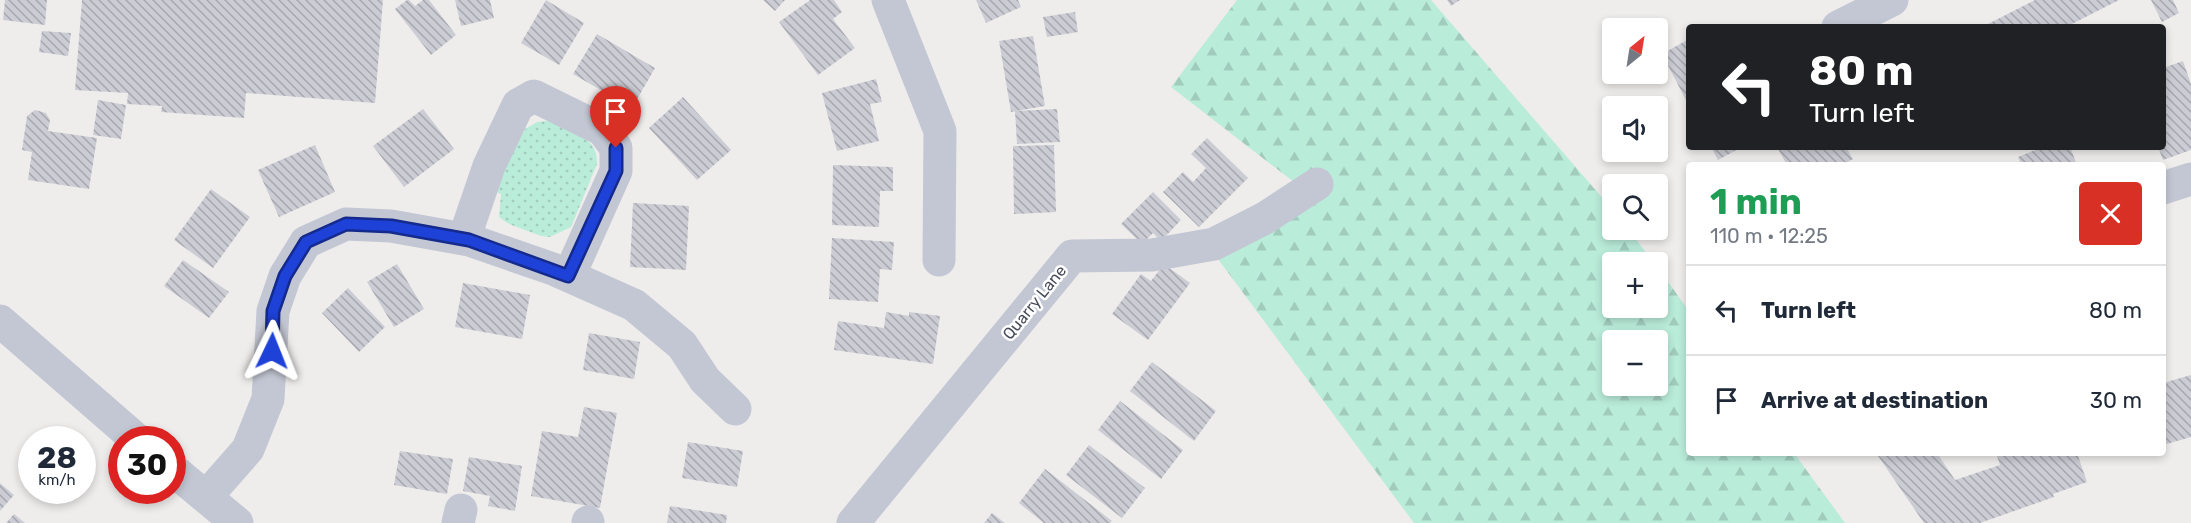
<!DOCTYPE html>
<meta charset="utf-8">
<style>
:root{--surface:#fff;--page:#f6f6f7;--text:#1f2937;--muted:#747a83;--line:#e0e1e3}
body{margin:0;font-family:Rubik,sans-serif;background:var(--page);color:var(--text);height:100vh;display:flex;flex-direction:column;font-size:22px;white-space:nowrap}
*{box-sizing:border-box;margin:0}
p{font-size:20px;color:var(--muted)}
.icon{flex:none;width:33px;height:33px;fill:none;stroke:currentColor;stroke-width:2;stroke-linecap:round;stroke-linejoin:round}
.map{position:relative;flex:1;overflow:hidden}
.sheet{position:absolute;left:1686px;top:162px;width:480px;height:294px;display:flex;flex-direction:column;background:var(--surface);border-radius:6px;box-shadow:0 3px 9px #0003}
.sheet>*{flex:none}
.hud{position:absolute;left:1686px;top:24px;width:480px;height:126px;border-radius:6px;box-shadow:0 3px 9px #0003;background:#202124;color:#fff;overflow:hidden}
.needle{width:39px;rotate:30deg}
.controls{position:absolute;left:1602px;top:18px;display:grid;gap:12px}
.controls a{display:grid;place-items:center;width:66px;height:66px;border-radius:6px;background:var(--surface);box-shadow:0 3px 9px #0003;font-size:30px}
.speed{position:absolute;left:18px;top:426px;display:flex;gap:12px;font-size:30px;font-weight:700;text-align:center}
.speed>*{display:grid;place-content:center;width:78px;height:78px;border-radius:50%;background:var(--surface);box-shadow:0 3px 9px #0003;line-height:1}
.speed small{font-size:15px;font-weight:400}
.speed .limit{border:9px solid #d22;background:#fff;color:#111}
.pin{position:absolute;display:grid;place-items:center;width:51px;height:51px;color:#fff;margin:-62px -26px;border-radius:50% 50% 50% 0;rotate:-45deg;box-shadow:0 0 6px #0007}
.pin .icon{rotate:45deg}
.me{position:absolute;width:66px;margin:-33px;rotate:2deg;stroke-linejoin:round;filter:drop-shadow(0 0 4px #0008)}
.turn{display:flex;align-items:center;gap:21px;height:126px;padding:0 24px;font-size:27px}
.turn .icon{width:78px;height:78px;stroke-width:2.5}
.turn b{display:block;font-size:42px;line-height:51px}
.round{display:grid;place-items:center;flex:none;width:63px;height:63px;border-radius:6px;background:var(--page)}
.head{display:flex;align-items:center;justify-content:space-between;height:102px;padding:0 24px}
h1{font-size:36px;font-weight:700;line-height:45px;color:#1e9e55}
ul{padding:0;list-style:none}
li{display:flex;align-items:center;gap:18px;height:90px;padding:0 24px;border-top:2px solid var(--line)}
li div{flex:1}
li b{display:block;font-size:22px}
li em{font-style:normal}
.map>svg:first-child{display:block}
</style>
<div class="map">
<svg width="2191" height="523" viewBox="0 0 2191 523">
<defs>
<pattern id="grass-dots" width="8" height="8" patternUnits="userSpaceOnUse" patternTransform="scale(1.5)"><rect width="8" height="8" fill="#baecda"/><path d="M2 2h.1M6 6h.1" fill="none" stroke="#a1ccbd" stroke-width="1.8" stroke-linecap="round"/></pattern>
<pattern id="forest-firs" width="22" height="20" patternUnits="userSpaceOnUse" patternTransform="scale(1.5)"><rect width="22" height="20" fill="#baecda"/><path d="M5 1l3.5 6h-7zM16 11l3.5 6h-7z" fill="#a1ccbd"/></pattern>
<pattern id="building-back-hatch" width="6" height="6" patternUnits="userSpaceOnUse" patternTransform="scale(1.5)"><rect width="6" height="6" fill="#cccdd4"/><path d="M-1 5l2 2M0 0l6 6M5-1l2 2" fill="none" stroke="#a7a8af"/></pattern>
</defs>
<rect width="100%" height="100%" fill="#efedec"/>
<!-- grass -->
<path fill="url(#grass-dots)" d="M546,121C556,122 586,137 592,145C596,151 597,157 597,164L571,227L550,237L541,236L509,224L499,217L501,194L492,190L525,129L537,122Z"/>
<!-- forest -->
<path fill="url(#forest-firs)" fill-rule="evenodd" d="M1237,0H1431L1612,209V230H1629L1653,262H1612V308H1658V268L1689,311V453H1794L1845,523H1414L1215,255L1317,200L1171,87ZM1612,340H1658V386H1612Z"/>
<!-- building -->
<path fill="url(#building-back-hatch)" d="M5,0H47L45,25L3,20Z
M82,0H383L375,103L246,93L244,118L161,112L162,106L127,104L128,93L75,90Z
M407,0H409L415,6L423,0H429L456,35L431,55L395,9Z
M455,0H490L494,18L461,26Z
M546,0L584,23L559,65L521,43Z
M763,0H785L775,11Z
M810,0H834L842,12L833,19L855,48L818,75L779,22Z
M976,0H1018L1021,7L986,23Z
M1447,0H1460L1451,6Z
M2035,0H2119L2066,27H1982Z
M2151,0H2173L2179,13L2162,22Z
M1075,12L1078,32L1047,37L1043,17Z
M42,31L71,33L68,56L39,52Z
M597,34L655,68L632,108L573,74Z
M1033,36L1045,106L1011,112L999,41Z
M1689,39V106L1662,54Z
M2183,61L2191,84V150L2163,160L2158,147H2163V68Z
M876,79L882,102L870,104L879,141L837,151L822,93Z
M683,97L731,150L697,180L649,128Z
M98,100L126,105L121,139L93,135Z
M423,109L454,149L404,187L373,146Z
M1057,109L1060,142L1017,144L1015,111Z
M35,110L46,113L50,120L48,131L97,138L89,189L28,180L32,152L22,150L27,116Z
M1207,138L1248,178L1199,227L1163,192L1183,172L1193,182L1206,168L1191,154Z
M315,145L335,192L279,217L258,170Z
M1054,145L1056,212L1014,214L1013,146Z
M1711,147H1742L1718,160Z
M1777,147H1846L1853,159L1842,165H1787Z
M2043,147H2070L2077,165H2021L2018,157Z
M833,165L893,167V191H880L879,227L832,225Z
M211,189L250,217L213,268L174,240Z
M1153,192L1181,220L1161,241L1153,233L1142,244L1121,224Z
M633,203L689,206L686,270L630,267Z
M832,238L894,242L892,270L880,269L878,302L829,299Z
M183,260L229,292L209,318L164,286Z
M397,264L424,309L394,327L367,282Z
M1164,264L1190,283L1148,340L1112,314L1141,274L1151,281Z
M463,283L530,295L522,339L455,327Z
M348,288L385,327L359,352L322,313Z
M886,312L909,316V312L940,316L933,364L834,350L838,321L884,328Z
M589,333L640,342L634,379L583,370Z
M1152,362L1216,411L1194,441L1130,391Z
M2191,375V437L2163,445V383Z
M1120,401L1183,450L1161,479L1098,430Z
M584,407L617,413L600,508L531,496L542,431L578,437Z
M688,442L743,451L737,487L682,478Z
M1089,445L1145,488L1122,518L1066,475Z
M400,451L453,459L447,494L394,485Z
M1876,453H1937L1955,480L2000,465L1996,453H2077L2087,482L2053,494L2054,497L1980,523H1924Z
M469,457L522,466L515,511L488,506L490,496L463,491Z
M1045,469L1112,521L1110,523H1044L1019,503Z
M0,483L14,495L0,511Z
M670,506L727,515L726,523H667Z
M992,513L1005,523H984Z
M14,514L25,523H6Z"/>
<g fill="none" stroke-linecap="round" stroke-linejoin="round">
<!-- minor -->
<path stroke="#c3c7d3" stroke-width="33" d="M888,0L940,131L939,260
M1838,27L1892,0
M2163,188L2191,179
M464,239L489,166L518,105L534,96L603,130L616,148V171L569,276
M0,321L137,440
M172,469L237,523
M206,497L248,449L268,399L273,311L285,276L306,242L346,224L391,226L469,240L553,269L634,305L682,345L705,380L735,409
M458,523L461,510
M588,523V522
M853,523L1072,256L1152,255L1214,244L1265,218L1317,184"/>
</g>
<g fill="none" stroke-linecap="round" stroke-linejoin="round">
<defs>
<path id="route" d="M272,351L273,311L285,276L306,242L346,224L391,226L469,240L568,276L616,171V148"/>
</defs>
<!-- route casing -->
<use href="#route" stroke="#142a8c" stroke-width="15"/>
<!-- route -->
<use href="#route" stroke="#1e41d7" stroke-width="10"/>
</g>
<g text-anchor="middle" stroke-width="5" stroke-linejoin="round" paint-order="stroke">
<!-- street labels -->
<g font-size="16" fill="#454b59" stroke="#fff">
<text transform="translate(1034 302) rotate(-51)" y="6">Quarry Lane</text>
</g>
</g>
</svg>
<div class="controls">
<a><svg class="needle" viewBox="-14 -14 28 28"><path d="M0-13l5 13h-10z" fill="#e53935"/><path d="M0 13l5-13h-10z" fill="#747a83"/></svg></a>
<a><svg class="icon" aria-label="sound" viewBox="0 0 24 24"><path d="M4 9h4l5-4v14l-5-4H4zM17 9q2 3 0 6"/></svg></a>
<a><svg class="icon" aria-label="search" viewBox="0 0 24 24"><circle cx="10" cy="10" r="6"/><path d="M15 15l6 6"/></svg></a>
<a>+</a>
<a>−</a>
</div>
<div class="speed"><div>28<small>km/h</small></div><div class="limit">30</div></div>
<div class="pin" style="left:616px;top:148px;background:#d93025"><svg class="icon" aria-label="arrive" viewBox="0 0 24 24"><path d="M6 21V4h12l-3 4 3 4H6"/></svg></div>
<svg class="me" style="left:272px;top:351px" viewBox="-20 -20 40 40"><path d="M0-17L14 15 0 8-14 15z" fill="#1e41d7" stroke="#fff" stroke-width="4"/></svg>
<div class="hud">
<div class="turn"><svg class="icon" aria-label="left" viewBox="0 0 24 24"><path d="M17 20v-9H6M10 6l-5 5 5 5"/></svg><div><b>80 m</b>Turn left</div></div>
</div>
<section class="sheet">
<div class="head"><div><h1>1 min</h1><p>110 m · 12:25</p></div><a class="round" style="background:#d93025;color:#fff"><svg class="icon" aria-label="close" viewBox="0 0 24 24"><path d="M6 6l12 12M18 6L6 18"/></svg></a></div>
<ul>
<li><svg class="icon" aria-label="left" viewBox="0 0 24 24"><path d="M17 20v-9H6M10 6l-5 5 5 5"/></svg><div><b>Turn left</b></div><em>80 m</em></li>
<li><svg class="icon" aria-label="arrive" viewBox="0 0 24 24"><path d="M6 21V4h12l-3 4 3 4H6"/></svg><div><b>Arrive at destination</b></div><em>30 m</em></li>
</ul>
</section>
</div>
